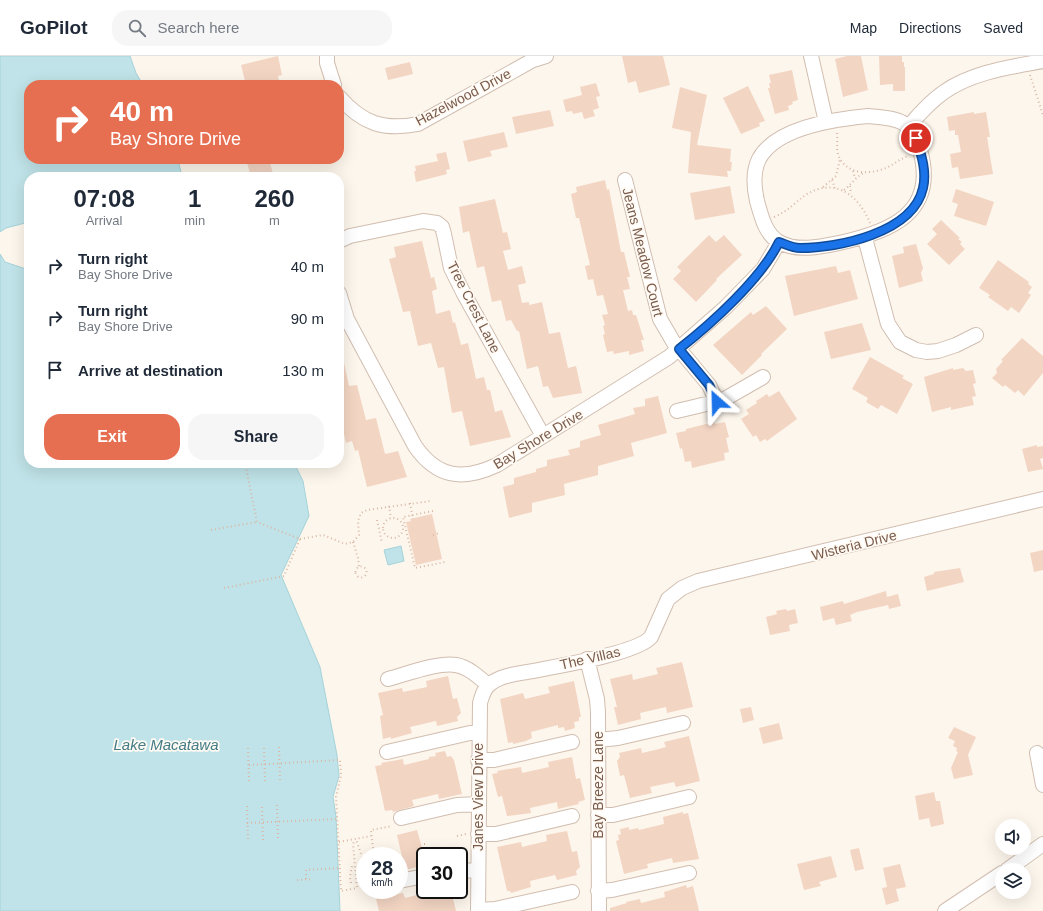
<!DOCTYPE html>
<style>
:root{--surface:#fff;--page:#f6f6f7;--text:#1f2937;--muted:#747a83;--line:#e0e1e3;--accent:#e76f51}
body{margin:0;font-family:Arial,sans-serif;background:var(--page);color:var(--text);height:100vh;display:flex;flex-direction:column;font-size:15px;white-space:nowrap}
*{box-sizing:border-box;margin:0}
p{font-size:13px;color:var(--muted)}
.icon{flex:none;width:22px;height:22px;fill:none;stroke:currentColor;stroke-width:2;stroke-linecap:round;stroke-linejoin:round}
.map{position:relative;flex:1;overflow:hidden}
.sheet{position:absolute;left:24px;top:116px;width:320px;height:296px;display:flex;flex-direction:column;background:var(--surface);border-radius:16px;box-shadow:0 4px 16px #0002}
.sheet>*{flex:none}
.hud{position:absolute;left:24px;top:24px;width:320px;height:84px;border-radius:16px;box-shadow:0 4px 16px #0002;background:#e76f51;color:#fff;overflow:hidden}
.tools{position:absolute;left:995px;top:763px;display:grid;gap:8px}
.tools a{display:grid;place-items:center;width:36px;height:36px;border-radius:50%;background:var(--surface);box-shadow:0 4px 16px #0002;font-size:20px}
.speed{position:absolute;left:356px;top:791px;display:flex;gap:8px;font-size:20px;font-weight:700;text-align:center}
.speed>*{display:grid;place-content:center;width:52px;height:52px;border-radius:50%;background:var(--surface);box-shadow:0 4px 16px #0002;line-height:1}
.speed small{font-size:10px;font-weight:400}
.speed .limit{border:2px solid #111;border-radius:6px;background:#fff;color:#111}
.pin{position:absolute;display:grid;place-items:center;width:34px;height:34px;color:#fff;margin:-17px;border:2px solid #fff;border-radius:50%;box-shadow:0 1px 4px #0007}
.me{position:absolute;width:44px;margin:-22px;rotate:335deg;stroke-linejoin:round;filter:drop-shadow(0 0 3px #0008)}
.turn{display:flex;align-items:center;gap:14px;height:84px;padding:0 20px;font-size:18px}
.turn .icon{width:52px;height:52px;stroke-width:2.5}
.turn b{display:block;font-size:28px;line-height:34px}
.eta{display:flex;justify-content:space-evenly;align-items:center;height:68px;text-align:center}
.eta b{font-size:24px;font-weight:600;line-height:28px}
.action{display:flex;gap:8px;margin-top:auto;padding:8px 20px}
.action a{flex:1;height:46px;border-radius:16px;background:var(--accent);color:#fff;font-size:16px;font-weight:600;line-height:46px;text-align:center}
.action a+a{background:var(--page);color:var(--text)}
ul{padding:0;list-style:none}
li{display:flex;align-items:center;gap:12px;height:52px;padding:0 20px}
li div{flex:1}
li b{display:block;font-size:15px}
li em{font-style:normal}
header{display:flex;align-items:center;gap:24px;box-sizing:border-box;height:56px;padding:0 20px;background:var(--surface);border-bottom:1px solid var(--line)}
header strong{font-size:19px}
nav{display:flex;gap:22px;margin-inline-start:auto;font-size:14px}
.search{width:280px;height:36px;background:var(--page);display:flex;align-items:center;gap:10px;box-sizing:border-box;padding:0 14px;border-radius:16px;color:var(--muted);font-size:15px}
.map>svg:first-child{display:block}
</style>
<header>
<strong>GoPilot</strong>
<div class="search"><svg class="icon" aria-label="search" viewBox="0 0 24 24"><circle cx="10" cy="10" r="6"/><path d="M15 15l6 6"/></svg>Search here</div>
<nav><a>Map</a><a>Directions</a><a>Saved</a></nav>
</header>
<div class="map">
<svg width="1043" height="855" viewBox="0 0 1043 855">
<rect width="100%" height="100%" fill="#fdf6ec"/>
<!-- water -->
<path fill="#bfe3e8" stroke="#a5d3da" d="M0,0H130L136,17L143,29H29V103H178L182,121H29V166L6,172L0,176Z
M0,198L5,206L29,214V407H294L303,425L309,460L281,519L320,611L337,699L339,720L333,741L336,761L340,855H0Z
M401,490L404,505L388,509L384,494Z"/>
<!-- building -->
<path fill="#f3d5c3" d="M278,0L282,19L278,20L280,29H246L241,9Z
M622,0H663L670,29L639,37L636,25L628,27Z
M847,0H861L868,34L843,41L835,3Z
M879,0H902V6H904V11H905V35H893V28L880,29Z
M410,6L413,18L388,24L385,12Z
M792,14L798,44L792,46L793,48L788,50L789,54L775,58L768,32H770L769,27H771L769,19Z
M596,27L600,40L596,41L599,52L593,54L595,60L584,63L582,56L573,58L572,55L566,56L563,44L582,39L580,31Z
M748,30L765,65L759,67L760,70L741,78L723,42Z
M680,31L707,39L697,89L731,93L730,106H732L731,115H727L728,121L688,117L691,76L672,72Z
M550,54L554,70L516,78L512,61Z
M974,56V58L986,56L990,81H987L993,118L960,123L958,111L952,112L950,98L961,96L958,79H955V74L949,75L947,61Z
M504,76L508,91L490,95L492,100L468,106L463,85Z
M446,96L450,113L446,114L447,118L416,126L414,115H416L415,110L438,105L436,98Z
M246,103H264L265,108L270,107L274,121H251Z
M605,124L607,134L609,133L621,196H624L630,221H627L630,233L623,234L628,255L632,254L633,259H636L644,284H641L644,295L629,299V295L614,298L613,295L607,296L603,279L605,278L603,270L605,269L602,259L608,258L603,239L597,240L593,223L588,224L585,210L590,209L579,162H576L571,138L577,136L576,131Z
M730,130L735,157L695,164L690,137Z
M956,133L994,146L986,170L954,160L958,148L952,146Z
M495,143L503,177L507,176L511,193L503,195L508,214L522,210L526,227L518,229L522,247L529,246V249L542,246L549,278L560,276L568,312L576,310L582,337L553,342L548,330L543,331L538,310L527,313L519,275H517L511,264L506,265L501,244L492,246L484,210L477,212L469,175L463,177L459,151Z
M941,164L960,182L958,183L962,186L960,188L965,193L949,209L927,188L937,178L932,173Z
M709,179L716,186L724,179L742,199L716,223L717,224L696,246L673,223L681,215L677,211Z
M422,185L431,222L434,221L437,233L432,235L436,258L450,254L453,267L455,266L461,289L468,287L476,323L484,321L487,334H490L495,356L502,354L511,381L470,390L462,355L452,357L444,311L438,312L431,287L418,290L410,255L403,256L389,203L396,201L394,191Z
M916,188L923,212L921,217L923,225L899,232L892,200L904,197L903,191Z
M998,204L1029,226L1028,228L1032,231L1028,237L1031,239L1019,257L1011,251L1008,255L988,241L990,239L979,232Z
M836,210L838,217L850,214L858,243L794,260L785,220Z
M766,250L787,273L761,298L762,299L742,319L713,289L751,256L753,259Z
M862,267L871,294L831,303L824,276Z
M1022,282L1043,300V317L1024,340L1018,334L1015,337L1005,329L1003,331L992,322L997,317L996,313L1003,305L1001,304Z
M870,301L904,320L902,322L913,328L897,358L881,349L878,353L866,346L868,342L852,333Z
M339,302H343L349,330L357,329L366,364L376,362L385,398L398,395L407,421L367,431L358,394L355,395L352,385L346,387L339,356Z
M953,312V314L963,312L966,315L973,314L976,327L973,328L976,340L972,341L974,349L951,354V351L932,356L924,321Z
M779,335L797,363L767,385L765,383L760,386L756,379L753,381L741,363L749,358L746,354L757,347L756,345L767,338L769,341Z
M658,340L667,377L631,387L634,400L598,410V419L564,428L565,439L532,447V456L509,462L503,431L514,428V422L536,416V413L547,410V404L570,399L568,394L580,391V385L601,379L598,369L635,358L633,352L645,350V343Z
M714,366L715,368L725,366L729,381L726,382L729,396L724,397L725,404L692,412L691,405L685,406L682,392L680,393L676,377L686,375V373Z
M1037,389V391L1043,390V402L1040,403L1043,413L1028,416L1022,393Z
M432,458L442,503L416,509L406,466L411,465L410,463Z
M1043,494V514L1034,516L1030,497Z
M960,512L964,526L927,535L924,521L934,518V516Z
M886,535L887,541L898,538L901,550L889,553L888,549L857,556L850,559L852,565L836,569L834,562L823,565L820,551L843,545L844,548Z
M786,553L787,555L795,553L798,567L789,569L790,575L770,579L766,561L777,558L776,555Z
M682,606L693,651L667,657L666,651L640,657L641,663L618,669L614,651H617L610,623L632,618L633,624L658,618L656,612Z
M448,620L453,643L457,642L461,657L457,661L458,665L437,670L436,665L410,671L412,677L391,683V681L383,683L380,660L383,659L378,637L402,632L403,636L427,631L426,625Z
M574,625L581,661H579V665L574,666L575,672L565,675L564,671L558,672V669L531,676L532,682L526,685L513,688V686L508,687L500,643L523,637L525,643L550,637L548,631Z
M751,651L754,664L743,667L740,653Z
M779,667L783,683L763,688L759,672Z
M954,671L976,681L968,699L973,719L954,723L951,712L958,696L956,695L957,692L953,690L955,685L948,682Z
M689,680L700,725L676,731L674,726L650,731L652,737L630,742L624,719L620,720L617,705L620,701L619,697L641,692L642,697L655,694L666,691L664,686Z
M445,695L447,701L451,700L454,704L462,738L439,743L438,738L412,744L414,750L393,756L392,754L385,755L375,710L382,709L381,707L403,703L404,709L429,703V701L436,700L435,697Z
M572,701L576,723L580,722L585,744L578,746L579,748L558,753L557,746L530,752L531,757L507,760L502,740L498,741L492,718L498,717L497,715L521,711L522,717L549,711L548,706Z
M934,736L936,745H940L944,768L931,771L929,762L919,764L915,740Z
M683,756V758L688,757L699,803L673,807L672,802L647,808L648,812L624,818L616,785L619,784L618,779L621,778L620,773L629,771V774L638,772L639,774L664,768L663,761Z
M417,774L425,802V809L405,814L397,779Z
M567,775L572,796L577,795L580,811L576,815L577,819L557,824L555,819L530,825L531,831L511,837L510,835H507L497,791L521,786L522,791L547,785L546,779Z
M859,792L864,813L855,815L850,794Z
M831,800L837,821L819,826L821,830L804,834L797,808Z
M900,808L906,831L896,833L899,845L886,849L882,832L887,831L883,812Z
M686,829L687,832L693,830L699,855H610V852L627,847L626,846L640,843L641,847L665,841L664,836Z
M428,834H451L456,855H379L376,843L403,837L405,842L429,836Z"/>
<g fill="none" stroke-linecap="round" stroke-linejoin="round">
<defs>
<path id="minor" d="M327,0V7L334,29
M811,0L826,66
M339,41C362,67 383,75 418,68L533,4L546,0
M868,60C898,63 910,62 920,94C938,157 890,176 839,187C820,191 797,196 779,186C765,178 761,159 757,145C754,132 753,115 759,103C776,71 836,63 868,60Z
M909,70C920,57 931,45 944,36C972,16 1011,11 1043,5
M625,124L660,263L674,287L709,329L717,346
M865,182L888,268L900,286L916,294L927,296L938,295L956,289L976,279
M339,185L350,180L423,165L437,167L442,171L444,178L451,212L463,236L543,380
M339,237L347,263L415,390C437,422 463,425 497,409L669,301L726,251L763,213L779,186
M677,355L723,344L763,321
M587,603L597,643L598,656L599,855
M388,623C407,618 438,606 456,609C468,611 479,621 488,629
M598,684L618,682L683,667
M387,696L470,677H479
M1037,697L1043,729
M478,704H494L572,686
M598,759H613L689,741
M401,762L457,749L478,748
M478,778H496L572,760
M1007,814L1043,788
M459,815L478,814
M399,825L425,820
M598,835L612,834L689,817
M478,854L495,853L572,836
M478,855L480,647C482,640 484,632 490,628C500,620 515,618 527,616C552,611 637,598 651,581L668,543L682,532L698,525L1043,443
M945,855L1002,817"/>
</defs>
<!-- minor casing -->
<use href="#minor" stroke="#d1beb0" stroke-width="16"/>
<!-- path -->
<path stroke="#d9b8a5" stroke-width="2" stroke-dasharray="1 3" stroke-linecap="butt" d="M1030,19L1043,59
M837,77C838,84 836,91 838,98C845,119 869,119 886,112C894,108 900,103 908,100
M853,115L855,122
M832,124L835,132
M850,130L851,138
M823,131L836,120L840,103
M844,134C851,129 855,122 863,117
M774,161C789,155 795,146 807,138C836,121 859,140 870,167
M199,411L220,407
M410,447L413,463
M389,450L391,462
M433,455L403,461L415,512L445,506
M383 472a10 10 0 1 1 20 0a10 10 0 1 1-20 0Z
M377,464L382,487
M211,474L257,466
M433,479L439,477
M300,483L323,479L345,488L353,486L359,479L358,465L361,457L367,454L431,445
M353,486L358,502L359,511
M355.5 516a5.5 5.5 0 1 1 11 0a5.5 5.5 0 1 1-11 0Z
M224,532L284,520L300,483L257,466L245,407
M279,691L280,724
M248,692L249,726
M264,692L265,726
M249,709L340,704L341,719L336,741L341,835L357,832L353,788L354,786H357L365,810
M277,749L278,782
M247,750L248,784
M262,751L263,784
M247,767L338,763
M457,780L466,778
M339,786L371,780
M424,788H425
M374,800L371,774L392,770
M306,823V814L340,812
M297,824L313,823
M351,827L350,821L352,810L354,809"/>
<!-- minor -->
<use href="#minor" stroke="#fff" stroke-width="14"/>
</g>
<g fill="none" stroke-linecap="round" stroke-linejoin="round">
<defs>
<path id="route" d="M717,346L709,329L679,293C711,268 761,223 779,186C785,188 793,192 800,192C838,192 913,177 923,132C927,115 921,98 916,82"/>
</defs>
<!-- route casing -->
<use href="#route" stroke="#114b97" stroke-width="10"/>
<!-- route -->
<use href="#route" stroke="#1a73e8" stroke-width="7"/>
</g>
<g text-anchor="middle" stroke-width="3.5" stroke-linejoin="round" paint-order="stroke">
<!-- street labels -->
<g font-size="14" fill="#7a5c4d" stroke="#fffaf3">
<text transform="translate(463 41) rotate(-28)" y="5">Hazelwood Drive</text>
<text transform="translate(643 196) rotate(76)" y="5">Jeans Meadow Court</text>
<text transform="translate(474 251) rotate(63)" y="5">Tree Crest Lane</text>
<text transform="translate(538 383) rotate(-31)" y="5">Bay Shore Drive</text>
<text transform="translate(854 489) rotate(-14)" y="5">Wisteria Drive</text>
<text transform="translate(590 602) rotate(-13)" y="5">The Villas</text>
<text transform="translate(598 729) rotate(-90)" y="5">Bay Breeze Lane</text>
<text transform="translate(478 741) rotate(-90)" y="5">Janes View Drive</text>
</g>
<!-- water labels -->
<g font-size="15" font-style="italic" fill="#437c86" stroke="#fffaf3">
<text x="166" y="694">Lake Macatawa</text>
</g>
</g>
</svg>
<div class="tools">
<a><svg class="icon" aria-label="sound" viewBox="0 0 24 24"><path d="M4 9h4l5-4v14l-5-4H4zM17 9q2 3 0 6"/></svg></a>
<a><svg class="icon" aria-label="layers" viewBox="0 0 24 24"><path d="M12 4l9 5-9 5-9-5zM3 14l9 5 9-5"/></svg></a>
</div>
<div class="speed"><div>28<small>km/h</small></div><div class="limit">30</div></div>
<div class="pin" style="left:916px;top:82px;background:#d93025"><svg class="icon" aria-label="arrive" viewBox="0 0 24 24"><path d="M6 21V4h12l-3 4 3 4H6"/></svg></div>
<svg class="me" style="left:717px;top:346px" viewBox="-20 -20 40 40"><path d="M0-17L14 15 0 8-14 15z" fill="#1a73e8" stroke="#fff" stroke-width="4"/></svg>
<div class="hud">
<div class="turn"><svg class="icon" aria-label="right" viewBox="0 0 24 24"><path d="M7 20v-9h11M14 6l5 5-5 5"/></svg><div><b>40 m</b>Bay Shore Drive</div></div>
</div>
<section class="sheet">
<div class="eta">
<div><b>07:08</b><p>Arrival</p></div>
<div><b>1</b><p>min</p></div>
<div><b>260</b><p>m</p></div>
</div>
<ul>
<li><svg class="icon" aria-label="right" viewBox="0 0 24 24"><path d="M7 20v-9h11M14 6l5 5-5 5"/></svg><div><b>Turn right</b><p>Bay Shore Drive</p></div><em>40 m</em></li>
<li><svg class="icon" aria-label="right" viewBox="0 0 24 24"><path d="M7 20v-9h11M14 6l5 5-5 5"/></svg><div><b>Turn right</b><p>Bay Shore Drive</p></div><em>90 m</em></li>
<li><svg class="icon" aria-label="arrive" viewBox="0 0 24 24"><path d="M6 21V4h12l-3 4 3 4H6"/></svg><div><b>Arrive at destination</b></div><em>130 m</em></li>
</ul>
<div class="action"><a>Exit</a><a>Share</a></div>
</section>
</div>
